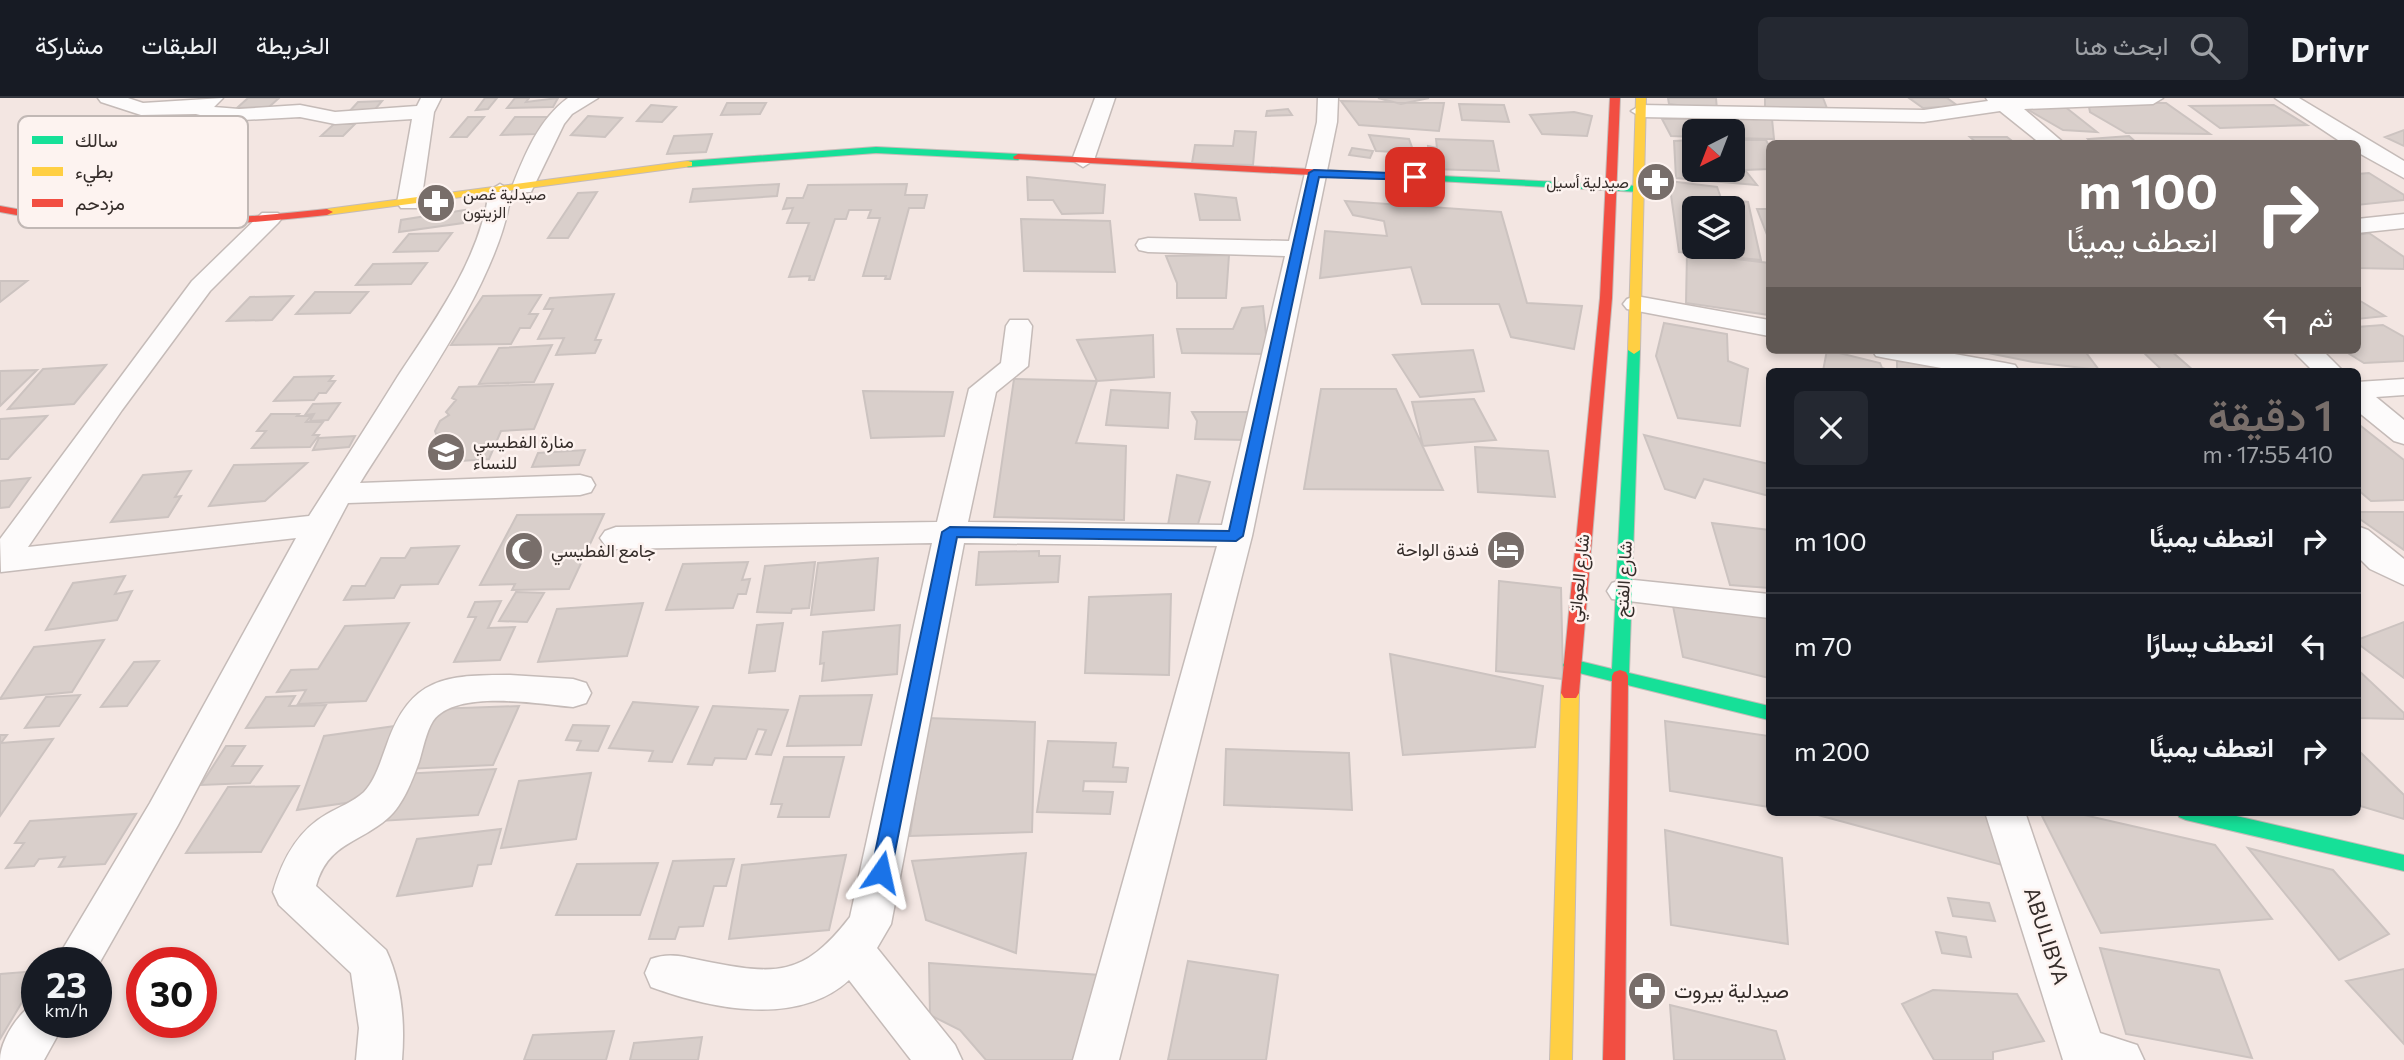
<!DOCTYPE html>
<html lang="ar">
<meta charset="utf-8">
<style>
:root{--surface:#171b24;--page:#242831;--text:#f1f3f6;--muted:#9ea1a6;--line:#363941;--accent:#786e6a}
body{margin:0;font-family:Commissioner,Vazirmatn,sans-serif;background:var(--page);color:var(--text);direction:rtl;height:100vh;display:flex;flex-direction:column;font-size:26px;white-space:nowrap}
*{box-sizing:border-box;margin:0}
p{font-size:23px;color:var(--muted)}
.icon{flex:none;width:38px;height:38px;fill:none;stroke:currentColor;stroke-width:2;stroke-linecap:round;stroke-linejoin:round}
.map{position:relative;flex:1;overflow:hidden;direction:ltr}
.drawer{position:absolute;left:1766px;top:270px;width:595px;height:448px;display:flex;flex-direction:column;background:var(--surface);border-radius:10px;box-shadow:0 4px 10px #0003;direction:rtl}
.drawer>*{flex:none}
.hud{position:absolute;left:1766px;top:42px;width:595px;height:214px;border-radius:10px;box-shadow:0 4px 10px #0003;direction:rtl;background:#786e6a;color:#fff;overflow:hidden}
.needle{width:46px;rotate:222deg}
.fabs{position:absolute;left:1682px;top:21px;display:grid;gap:14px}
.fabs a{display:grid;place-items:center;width:63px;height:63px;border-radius:10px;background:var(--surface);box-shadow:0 4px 10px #0003;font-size:35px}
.speed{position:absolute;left:21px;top:849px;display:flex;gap:14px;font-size:35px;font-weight:700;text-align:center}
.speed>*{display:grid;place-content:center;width:91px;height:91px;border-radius:50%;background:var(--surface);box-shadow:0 4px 10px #0003;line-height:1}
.speed small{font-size:18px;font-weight:400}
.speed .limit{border:10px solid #d22;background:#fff;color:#111}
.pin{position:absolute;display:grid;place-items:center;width:60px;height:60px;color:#fff;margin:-30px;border-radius:14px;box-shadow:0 4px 10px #0006}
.me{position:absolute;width:77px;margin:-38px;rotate:11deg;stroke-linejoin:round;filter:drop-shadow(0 0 5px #0008)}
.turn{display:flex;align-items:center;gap:24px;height:147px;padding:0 28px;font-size:32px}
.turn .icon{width:91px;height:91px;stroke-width:2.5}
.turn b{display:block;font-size:49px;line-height:60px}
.then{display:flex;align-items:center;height:66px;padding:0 28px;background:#0003;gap:14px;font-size:26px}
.round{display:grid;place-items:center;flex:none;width:74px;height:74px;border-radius:10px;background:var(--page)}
.headline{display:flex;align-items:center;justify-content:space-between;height:119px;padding:0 28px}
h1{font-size:42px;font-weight:600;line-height:52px;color:var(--accent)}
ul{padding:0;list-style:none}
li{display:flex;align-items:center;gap:21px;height:105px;padding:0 28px;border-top:2px solid var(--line)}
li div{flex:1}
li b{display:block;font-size:26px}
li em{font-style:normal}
header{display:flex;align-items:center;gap:42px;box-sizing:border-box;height:98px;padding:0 35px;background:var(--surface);border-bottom:2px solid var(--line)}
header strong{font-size:33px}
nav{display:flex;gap:38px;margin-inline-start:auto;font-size:24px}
.search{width:490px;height:63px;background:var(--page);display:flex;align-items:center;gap:18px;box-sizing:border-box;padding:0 24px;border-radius:10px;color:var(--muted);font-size:26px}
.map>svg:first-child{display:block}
</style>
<header>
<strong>Drivr</strong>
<div class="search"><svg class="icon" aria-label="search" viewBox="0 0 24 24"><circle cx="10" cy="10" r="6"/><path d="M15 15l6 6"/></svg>ابحث هنا</div>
<nav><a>الخريطة</a><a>الطبقات</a><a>مشاركة</a></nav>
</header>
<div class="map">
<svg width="2404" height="962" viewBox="0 0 2404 962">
<rect width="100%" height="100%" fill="#f3e6e2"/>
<!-- building -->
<path fill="#d9cfcb" stroke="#ccc3c0" stroke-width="2" fill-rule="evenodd" d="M248,0H279L269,9L237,10Z
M485,0H497L488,11L476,12Z
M515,0H529L526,4L558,0L553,9L507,10Z
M1378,0H1429L1401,6Z
M1668,0H1716L1717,12L1669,6Z
M1765,0H1823L1828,13L1765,9Z
M1909,0H1947L1958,8L1923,10Z
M382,3L372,15L347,16L358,4Z
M1341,3L1444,5L1439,33L1359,27Z
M2088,4L2166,5L2210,36L2126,35L2090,14Z
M727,5H766L760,16L721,17Z
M1459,6L1504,7L1509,24L1462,22Z
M651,7L676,9L662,24L637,23Z
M2274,7L2307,27L2220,30L2190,8Z
M2064,8L2097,34L2063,32L2025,10Z
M1288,11L1292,17L1266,18L1267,13Z
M1574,14L1592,18L1587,38L1542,36L1530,17Z
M588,18L622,20L605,39L571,37Z
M468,19H484L467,39H451Z
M515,19H550L537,36L501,37Z
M1662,21H1772L1774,41L1732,40V33H1694V39L1671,38Z
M334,26H355L343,38H321Z
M2404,32V48L2385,39Z
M1235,33L1256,34L1253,67L1192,65L1195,47L1233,48Z
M712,36L706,54L667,56L674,38Z
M1369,37L1409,41L1414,55L1376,53Z
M2129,38L2138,46H2093L2088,41Z
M1970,39H2007L2016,46H1978Z
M1436,41L1493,43L1499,73L1430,71L1428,48L1437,50Z
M1694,42V72H1732V42H1766L1769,48V71L1745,72L1757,87L1676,80L1674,43Z
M1352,50L1373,53L1370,60L1349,57Z
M2369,75L2404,97V102L2357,107V76Z
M1027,79L1105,87L1103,115L1062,116L1053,102H1028Z
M1669,83L1717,89L1721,100L1748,104L1761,162L1679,154ZM1694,110H1732V149H1694Z
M779,86L777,98L690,104L693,91Z
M907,86L905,97H927L924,110H909L890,181H885L886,178H863L880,120H868L871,112H849L846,121H835L814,182H809L810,178L789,179L809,125H787L793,110L783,111L787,100H803L808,87Z
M597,94L568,140H548L578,95Z
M1195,96L1236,100L1240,122H1200Z
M1345,103L1501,114L1527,205L1582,208L1574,251L1511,239L1499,206H1422L1411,169L1320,180L1325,133L1387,138L1384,123L1353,117Z
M1757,111H1769V142Z
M465,112L463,125L399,134L401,122Z
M1021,121L1110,123L1115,174L1024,173Z
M452,135L438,153L394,154L409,136Z
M2369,135L2404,159V171L2357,170V137Z
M1687,155L1769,165V217L1686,205Z
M1229,157L1226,200H1177V185L1166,158Z
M427,165L411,186L356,187L373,166Z
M0,183H27L0,204Z
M315,194H368L350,215L296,216Z
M614,196L595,242H601L595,255L556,257L564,240L538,241L553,211H544L550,200Z
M541,197L529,216H538L530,230H520L511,246L451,247L483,198Z
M293,198L272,222L227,223L250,199Z
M2357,201L2385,218L2357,221Z
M1263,208L1268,256L1182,255L1177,231H1233L1242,210Z
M1664,225L1727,236L1728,263L1748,271L1740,328L1678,320L1656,258Z
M2383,227L2404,239V263L2364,265L2343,252H2357V229Z
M1153,237L1154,279L1097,283L1077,242Z
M552,247L534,284L479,286L499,250Z
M1473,252L1484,293L1420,299L1393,257Z
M1827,252L1880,265L1882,270L1891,273H1823Z
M1973,252H2084L2099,272L2033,264Z
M2141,252H2170L2194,273H2163Z
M1897,263L1932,267L1935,273H1897Z
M106,267L74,306L8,311L43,271Z
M37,272L0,308V273Z
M333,278L329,283H335L326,295H319L314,302L274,303L294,279Z
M1014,281L1097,283L1076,345L1126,348L1124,422L994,419Z
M553,286L534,331L501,333L489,361L433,365L447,335L436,336L435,333L440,323L449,317L446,314L456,302L452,300L459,289Z
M1321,291H1396L1443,392L1304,391Z
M1111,292L1170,295L1168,330L1106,327Z
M863,293L953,294L944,338L871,340Z
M1474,301L1496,342L1423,348L1412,304Z
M340,305L328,322L310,323L314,316L305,317L313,306Z
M1192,314H1248L1247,342L1195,341L1197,323Z
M271,316H299L297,318H311L306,324H323L313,337H319L310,349L252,350L266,333H257Z
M47,318L8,361H0V321Z
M2357,325L2404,362V402L2371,403L2357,391Z
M1644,337L1769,366V398L1704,381L1695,400L1665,391Z
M355,338L349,349L313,352L319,340Z
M1475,349L1548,353L1555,399L1478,394Z
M585,352L579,367L532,369L538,355Z
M307,365L265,403L209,408L234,367Z
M191,373L175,399L181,398L168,419L111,424L143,377Z
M1177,377L1210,384L1198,426L1168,427Z
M30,380L9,409L0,410V383Z
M2357,414H2404V452L2357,419Z
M604,416L569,491L512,492L515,486L480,487L517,417Z
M1712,425L1769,432V490L1730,487Z
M459,448L438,486L401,487L394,500L344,502L352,488H365L381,460H405L411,450Z
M1039,453V458H1060L1058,484L976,487L979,454Z
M878,460L874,512L811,517L818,465Z
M748,464L742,482L750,481L746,496H738L733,510L666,512L683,466Z
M815,464L809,510L792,511L791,515L757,514L765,468Z
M125,478L115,496L132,493L117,522L46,532L73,485Z
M1499,483L1561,490L1563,581L1496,573Z
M516,494L544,495L527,524L499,523Z
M1171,496L1169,577L1085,575L1089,499Z
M501,503L488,530L515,529L500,562L454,564L476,519H468L475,504Z
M643,505L627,558L538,564L557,511Z
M1673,508L1769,518V580L1683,559Z
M2404,524V580L2357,545V542Z
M409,525L366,603L298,606L306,592L277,594L291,572L318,571L345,528Z
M783,525L775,573L749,575L757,527Z
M900,527L897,576L822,583L824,565L820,566L823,534Z
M104,542L72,594L0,601L34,549Z
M1390,556L1543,588L1535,649L1403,657Z
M159,563L127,608L101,609L134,564Z
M2357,571L2404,615V621L2357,620Z
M80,597L59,628L25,630L46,599Z
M872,597L861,647L787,648L800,598Z
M295,598L289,608L326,607L314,628L246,630L266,599Z
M633,604L698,609L672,664L649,663L653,653L609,650Z
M519,608L493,667L406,671L435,611Z
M713,608L788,612L771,657L756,656L766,632L758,631L746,661L715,660L712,667L688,666Z
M927,620L1035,624L1032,734L910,738Z
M1665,623L1769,638V709L1670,693Z
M573,627L609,628L598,653L577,652L581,643L566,642Z
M395,628L373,701L297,712L324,638Z
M0,637H7L1,645L53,641L0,718Z
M1048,643L1116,645L1113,669L1128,670L1126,684L1084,683L1083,693L1113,694L1110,716L1037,714Z
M226,648H245L232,668H262L250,685L201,687Z
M1226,651L1349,655L1352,712L1224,707Z
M2357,651L2404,697V721L2357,707Z
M784,659H844L829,719H778L782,706H771Z
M496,671L478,717L380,723L401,676Z
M591,675L576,741L501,750L519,683Z
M299,688L261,754L186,755L228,689Z
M1988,714L2024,773L1807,714Z
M2040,714H2071L2215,747L2272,821L2101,835Z
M136,716L105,766L59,769L65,759L39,761L34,768L6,770L24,745H15L30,723Z
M501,731L491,766L478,767L472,788L397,798L417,741Z
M1665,732L1782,760L1788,846L1671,827Z
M2248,750L2333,772L2389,836L2339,862Z
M1026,755L1016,855L926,822L912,763Z
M846,757L829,832L729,841L742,767Z
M734,761L726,788H714L703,828L679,829L675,841H649L673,763Z
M658,765L640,817H556L577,766Z
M1948,800L1989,805L1995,823L1953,818Z
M1936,834L1966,839L1971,859L1942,855Z
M2100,850L2219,872L2252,960L2126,936Z
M1188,863L1278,877L1266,962H1168Z
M929,865L1100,877L1081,962H986L960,932L930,917Z
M2404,871V946L2346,883Z
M37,873V879L0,941V876Z
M1933,892L2017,896L2044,943L1993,954V962H1934L1902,906Z
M1670,907L1776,933L1785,962H1674Z
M614,933L606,962H524L533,937Z
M702,939L698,962H630L634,945Z"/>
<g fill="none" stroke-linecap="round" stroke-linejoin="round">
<defs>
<path id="street" d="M98,0H128L143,5L223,0L214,9L239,11L300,7L335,14L417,8L421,0H441L434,14L421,105L417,110H401L397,105L412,21L335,26L300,19L224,23L196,16L141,17L101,4Z
M568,0H598L572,16L564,26L531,94H515L512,89C525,56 539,21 568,0Z
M1095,0H1115L1094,62L1083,69L1072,62Z
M1318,0H1338L1337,24L1252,438L1119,962H1073L1217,448L964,445L891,826L877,850L955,947L962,962H911L849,882C798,929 711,911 651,889L645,875L651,861C670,854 684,859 704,863C775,877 803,880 850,819L932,445L616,451L605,447L600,440L605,433L616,429L937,424L969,291L1001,265L1006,228L1010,222H1028L1032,228L1028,268L996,294L968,424L1222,427L1285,158L1148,154L1139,152L1136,147L1139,142L1148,140L1289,143L1317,24Z
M1986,0H2163L2153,6L2024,11L2065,46H2041L2000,13L1924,24L1641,19L1631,13L1641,7L1924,12L1988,3Z
M2275,0H2299L2404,63V80L2357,54V46H2344Z
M500,86L511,93C503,179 407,309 360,385L580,377L591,380L595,387L591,394L580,397L348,405L178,727L96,871V864H55L150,705L296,440L1,474L0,441L192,183L262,115H278L282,120L278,125L210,193L122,312L28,449L309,418C339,371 369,325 398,278C435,222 480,161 489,93Z
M2404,116V130L2357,135V121Z
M1636,198L1769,222V238L1627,211L1623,206L1627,201Z
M1872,252H1932L2005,265L2015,267L2019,273H1958L1886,260L1876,258Z
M2292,252H2322L2343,273H2313Z
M2404,281V297L2376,299L2404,322V346L2394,343L2357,313V284Z
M2357,428L2368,432L2404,461V487L2370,471L2357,458Z
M1624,481L1769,496V520L1612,501L1607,493L1612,485Z
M510,577L573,581L586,585L591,595L586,605L573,609C538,606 456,591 433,623C426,634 423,651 419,664C412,683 403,707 388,720C360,745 327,745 316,788L386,852C402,886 405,926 402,962H356L359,930L351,875L279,807L273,794C282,762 297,733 327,716C339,709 353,704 364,694C376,681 381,662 387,646C411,579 445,577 510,577Z
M1985,714H2025L2100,935L2137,947L2144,962H2063Z
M37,905V924H65L44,962H0C0,943 19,912 37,905Z"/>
<path id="fast" d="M876,49L1018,56L1023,59L1018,62L876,55L688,69L683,66L688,63Z
M1422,77L1639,88L1644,91L1639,94L1418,82V78Z
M1634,248L1640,252L1629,575L1769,608V622L1571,573L1565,571L1563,567L1565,563L1571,561L1612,571L1628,252Z
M2177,714H2219L2404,757V773L2186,722L2179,719Z"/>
<path id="slow" d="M1636,0H1646L1640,252L1634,256L1628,252Z
M688,63L692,64V68L327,117L321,114L327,111Z
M1570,589L1576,590L1579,595L1572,962H1550L1561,595L1564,590Z"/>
<path id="jam" d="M1610,0H1620L1612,200L1579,595L1576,600H1564L1561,595L1600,200Z
M1018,56L1422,77L1427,80L1422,83L1014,61L1013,59Z
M0,108C109,130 217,123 327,111L333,114L327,117C217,129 109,136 0,114Z
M1620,572L1626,574L1628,578L1625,962H1603L1612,578L1614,574Z"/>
</defs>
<!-- street casing -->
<use href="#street" stroke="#c5bbb8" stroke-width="3"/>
<!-- fast casing -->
<use href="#fast" stroke="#c5bbb8" stroke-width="2"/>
<!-- slow casing -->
<use href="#slow" stroke="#c5bbb8" stroke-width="2"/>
<!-- jam casing -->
<use href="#jam" stroke="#c5bbb8" stroke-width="2"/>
<!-- street -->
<use href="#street" fill="#fdfbfb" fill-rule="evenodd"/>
<!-- fast -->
<use href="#fast" fill="#16e098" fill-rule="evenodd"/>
<!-- slow -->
<use href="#slow" fill="#ffcf43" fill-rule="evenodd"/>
<!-- jam -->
<use href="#jam" fill="#f24e42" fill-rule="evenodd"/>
</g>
<!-- route -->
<path fill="#1a73e8" stroke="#114b97" stroke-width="2" d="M1314,72L1415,76L1420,79L1415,82L1319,79L1243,438L1236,443L957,439L891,774L888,780H874L871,774L942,434L950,429L1229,433L1309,75Z"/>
<!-- icons -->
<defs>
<symbol id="pharmacy-disc" viewBox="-11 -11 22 22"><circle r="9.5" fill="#786e6a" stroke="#fdf3f0"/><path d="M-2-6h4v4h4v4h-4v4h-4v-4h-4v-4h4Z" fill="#fff"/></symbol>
<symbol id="school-disc" viewBox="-11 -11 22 22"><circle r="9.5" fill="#786e6a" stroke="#fdf3f0"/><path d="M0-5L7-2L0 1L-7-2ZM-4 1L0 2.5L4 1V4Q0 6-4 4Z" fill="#fff"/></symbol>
<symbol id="hotel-disc" viewBox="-11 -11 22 22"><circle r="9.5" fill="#786e6a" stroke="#fdf3f0"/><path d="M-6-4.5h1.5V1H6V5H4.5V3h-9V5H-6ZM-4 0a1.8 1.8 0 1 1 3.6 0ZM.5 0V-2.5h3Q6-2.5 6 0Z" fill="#fff"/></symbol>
<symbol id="mosque-disc" viewBox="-11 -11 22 22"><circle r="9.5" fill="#786e6a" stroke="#fdf3f0"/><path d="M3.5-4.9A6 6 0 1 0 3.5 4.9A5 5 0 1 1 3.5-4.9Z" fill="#fff"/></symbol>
</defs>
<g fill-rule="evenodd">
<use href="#pharmacy-disc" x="1634" y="62" width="44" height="44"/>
<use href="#pharmacy-disc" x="414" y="83" width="44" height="44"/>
<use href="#school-disc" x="424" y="332" width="44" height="44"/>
<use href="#hotel-disc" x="1484" y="430" width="44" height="44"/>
<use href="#mosque-disc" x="502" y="431" width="44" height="44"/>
<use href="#pharmacy-disc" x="1625" y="871" width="44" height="44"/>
</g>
<g text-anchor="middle" stroke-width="5" stroke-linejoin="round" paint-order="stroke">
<!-- far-poi labels -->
<g font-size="16" fill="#352d2a" stroke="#fdf3f0" text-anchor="end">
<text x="1629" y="90">صيدلية أسيل</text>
<text x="463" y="102" text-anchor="start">صيدلية غصن<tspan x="463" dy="18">الزيتون</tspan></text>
</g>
<!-- poi labels -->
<g font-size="18" fill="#352d2a" stroke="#fdf3f0" text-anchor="start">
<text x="473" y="350">منارة الفطيسي<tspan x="473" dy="21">للنساء</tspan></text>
<text x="1479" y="458" text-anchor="end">فندق الواحة</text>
<text x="551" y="459">جامع الفطيسي</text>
</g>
<!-- street labels -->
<g font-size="18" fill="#352d2a" stroke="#fdf3f0">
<text transform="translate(1579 480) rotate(-84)" y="6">شارع العواتي</text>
<text transform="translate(1624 481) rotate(-87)" y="6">شارع الفتح</text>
</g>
<!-- near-street labels -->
<g font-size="21" fill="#352d2a" stroke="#fdf3f0">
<text transform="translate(2046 838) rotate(72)" y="7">ABULIBYA</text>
</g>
<!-- near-poi labels -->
<g font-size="21" fill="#352d2a" stroke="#fdf3f0" text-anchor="start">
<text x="1674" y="900">صيدلية بيروت</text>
</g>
</g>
<!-- legend -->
<rect x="18" y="18" width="230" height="112" rx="10" fill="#fdf3f0" stroke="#c1b8b5" stroke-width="2"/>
<rect x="32" y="38" width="31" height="8" fill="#16e098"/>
<rect x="32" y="69" width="31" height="9" fill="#ffcf43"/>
<rect x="32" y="101" width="31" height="8" fill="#f24e42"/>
<g font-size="19" fill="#352d2a">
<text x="75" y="49">سالك</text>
<text x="75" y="80">بطيء</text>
<text x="75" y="112">مزدحم</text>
</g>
</svg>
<div class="fabs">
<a><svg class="needle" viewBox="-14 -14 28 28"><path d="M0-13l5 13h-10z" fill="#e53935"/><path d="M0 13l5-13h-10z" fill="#9ea1a6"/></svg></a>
<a><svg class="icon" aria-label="layers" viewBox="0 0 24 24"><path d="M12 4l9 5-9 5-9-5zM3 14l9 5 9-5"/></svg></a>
</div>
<div class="speed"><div>23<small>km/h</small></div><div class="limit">30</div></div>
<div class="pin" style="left:1415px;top:79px;background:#d93025"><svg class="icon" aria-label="arrive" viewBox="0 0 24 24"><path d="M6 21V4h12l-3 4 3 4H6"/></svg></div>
<svg class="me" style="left:881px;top:774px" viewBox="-20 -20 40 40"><path d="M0-17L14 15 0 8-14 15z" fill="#1a73e8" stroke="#fff" stroke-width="4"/></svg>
<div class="hud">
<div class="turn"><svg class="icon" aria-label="right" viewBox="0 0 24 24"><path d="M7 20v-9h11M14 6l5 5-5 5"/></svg><div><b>100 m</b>انعطف يمينًا</div></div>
<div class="then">ثم<svg class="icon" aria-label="left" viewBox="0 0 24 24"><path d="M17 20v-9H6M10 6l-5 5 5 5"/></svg></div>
</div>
<section class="drawer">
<div class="headline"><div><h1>1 دقيقة</h1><p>410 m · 17:55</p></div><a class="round"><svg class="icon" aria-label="close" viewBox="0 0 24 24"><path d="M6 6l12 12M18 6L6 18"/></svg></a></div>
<ul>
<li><svg class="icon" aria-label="right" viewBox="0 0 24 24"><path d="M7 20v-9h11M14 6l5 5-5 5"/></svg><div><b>انعطف يمينًا</b></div><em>100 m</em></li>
<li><svg class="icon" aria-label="left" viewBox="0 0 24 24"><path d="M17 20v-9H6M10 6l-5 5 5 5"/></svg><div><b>انعطف يسارًا</b></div><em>70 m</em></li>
<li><svg class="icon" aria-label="right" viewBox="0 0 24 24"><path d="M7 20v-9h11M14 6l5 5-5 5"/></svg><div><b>انعطف يمينًا</b></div><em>200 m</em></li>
</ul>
</section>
</div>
